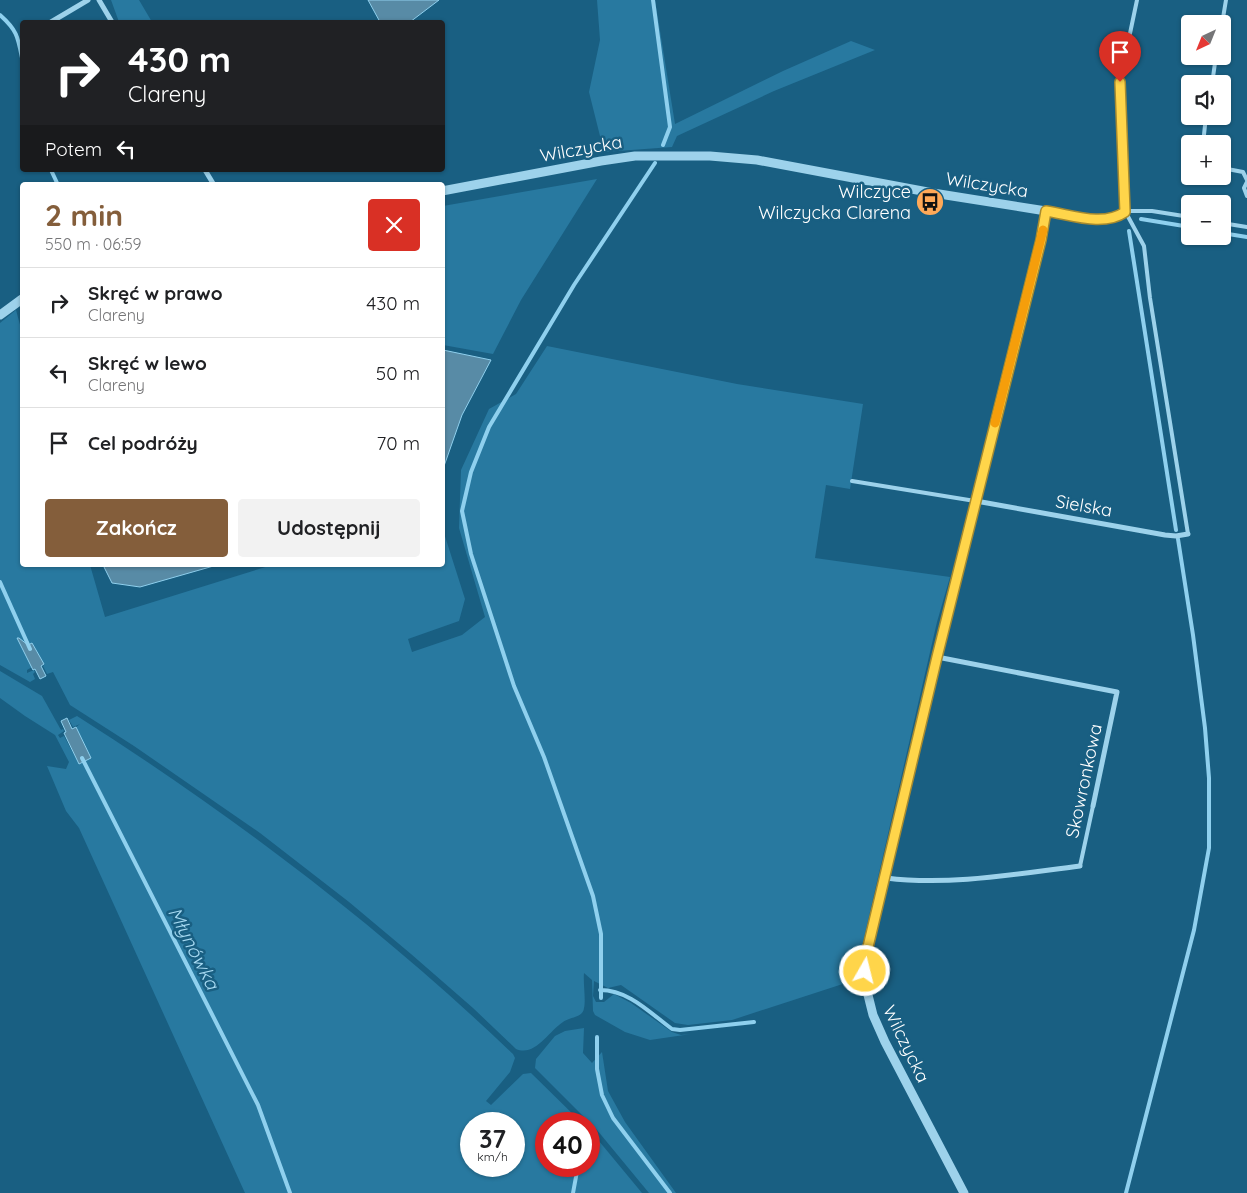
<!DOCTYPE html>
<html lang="pl">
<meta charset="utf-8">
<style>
:root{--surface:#fff;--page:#f2f2f2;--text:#202124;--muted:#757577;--line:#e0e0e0;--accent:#845e3b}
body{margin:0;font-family:Quicksand,sans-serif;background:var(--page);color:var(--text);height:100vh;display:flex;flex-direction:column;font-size:19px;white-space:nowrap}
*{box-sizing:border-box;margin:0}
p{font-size:16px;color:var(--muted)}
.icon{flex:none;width:28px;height:28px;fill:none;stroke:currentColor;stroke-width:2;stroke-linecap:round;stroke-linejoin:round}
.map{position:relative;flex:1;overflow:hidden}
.drawer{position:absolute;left:20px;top:182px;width:425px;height:385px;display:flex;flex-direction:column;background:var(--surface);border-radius:5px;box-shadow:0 1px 4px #0004}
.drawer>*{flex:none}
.guide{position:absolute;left:20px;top:20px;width:425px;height:152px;border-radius:5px;box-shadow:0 1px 4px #0004;background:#202124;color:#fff;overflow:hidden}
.needle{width:32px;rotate:223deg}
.buttons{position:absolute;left:1181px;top:15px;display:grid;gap:10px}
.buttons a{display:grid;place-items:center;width:50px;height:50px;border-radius:5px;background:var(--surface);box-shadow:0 1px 4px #0004;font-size:25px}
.speed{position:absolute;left:460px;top:1112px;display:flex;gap:10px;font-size:25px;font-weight:700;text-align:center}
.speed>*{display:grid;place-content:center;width:65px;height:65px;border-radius:50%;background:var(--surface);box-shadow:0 1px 4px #0004;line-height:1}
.speed small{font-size:12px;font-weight:400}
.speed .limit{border:8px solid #d22;background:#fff;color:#111}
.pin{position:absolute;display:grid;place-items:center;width:42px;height:42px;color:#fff;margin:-51px -21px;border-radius:50% 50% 50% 0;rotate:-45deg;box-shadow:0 0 5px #0007}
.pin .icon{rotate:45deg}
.me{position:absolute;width:55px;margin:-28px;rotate:8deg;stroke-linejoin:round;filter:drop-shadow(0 0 4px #0008)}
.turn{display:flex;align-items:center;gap:18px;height:105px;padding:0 25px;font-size:22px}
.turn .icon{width:65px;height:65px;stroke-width:2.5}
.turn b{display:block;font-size:35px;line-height:42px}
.then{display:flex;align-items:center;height:48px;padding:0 25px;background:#0003;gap:10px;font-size:19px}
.round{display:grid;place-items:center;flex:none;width:52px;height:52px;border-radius:5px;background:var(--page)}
.overview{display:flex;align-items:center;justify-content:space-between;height:85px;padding:0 25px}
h1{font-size:30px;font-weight:800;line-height:38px;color:var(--accent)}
.primary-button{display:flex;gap:10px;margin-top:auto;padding:10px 25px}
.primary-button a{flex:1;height:58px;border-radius:5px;background:var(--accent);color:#fff;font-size:20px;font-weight:800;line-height:58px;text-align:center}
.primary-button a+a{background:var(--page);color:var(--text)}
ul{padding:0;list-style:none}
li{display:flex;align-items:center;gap:15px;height:70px;padding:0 25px;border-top:1px solid var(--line)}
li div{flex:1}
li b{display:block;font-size:19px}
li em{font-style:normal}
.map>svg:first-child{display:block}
</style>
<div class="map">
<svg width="1247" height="1193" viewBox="0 0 1247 1193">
<rect width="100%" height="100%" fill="#195f82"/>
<!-- green -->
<path fill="#2879a0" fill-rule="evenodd" d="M111,0H139L152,22H119Z
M597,0H655L675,124L783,71L851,41L875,50L774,91L677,136L672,147L604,152L589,92L600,40Z
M597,179L521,300L493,354L443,345V206Z
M16,310L22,332V565H90L105,617L272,565H442L443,530L465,599L459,621L408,639L412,652L462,635L485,617L459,528L461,470L489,409L516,394L547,346L737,384L863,404L850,489L826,485L815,558L950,577L937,622L860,955L855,980L732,1020L688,1025L675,1023L621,985L608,988L594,981L593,996L596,1002H604L614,994L631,1003L672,1032L681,1035L691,1034L650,1040L625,1032L595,1015L593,1011L592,980L584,973C583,983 586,1000 584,1008C583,1018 569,1017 563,1022C548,1032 535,1057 516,1049L473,1008L411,954L349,902L260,833L134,746L70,705L53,672L47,674L43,666L44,665L32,643L28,645L19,638H17L32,667L27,670V673L34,670L35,672L33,674L35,679L30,682L0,665V323Z
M0,671L42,696L61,730L63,729L64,731L58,735L60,738L64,736L79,764L91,758L76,727L80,724L73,727L69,720L77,716C233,815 380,927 513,1054L515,1058L510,1072L486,1101L491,1105L523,1074L531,1073L583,1124H546V1166H589V1129L642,1193H245L79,828L66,811L47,766L66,769L69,762L55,735L25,716L0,698ZM471,1124H514V1166H471Z
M584,1028L583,1053L592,1063L602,1052L608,1091L625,1122L676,1193H649L597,1130L535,1068L536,1059L555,1036L565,1031Z"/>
<!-- water -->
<path fill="#588ba6" stroke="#8fd0ee" d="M368,0H439L410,22H380Z
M443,350L491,360L462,415L443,469Z
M103,565H217L140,587L112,583Z
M17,638H19L28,645L32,643L44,664L41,666L46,676L40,679L35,669L33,670Z
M67,718L72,729L76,727L91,758L79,764L64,733L66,732L61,721Z"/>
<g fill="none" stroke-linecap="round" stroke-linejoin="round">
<!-- stream -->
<path stroke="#8fd0ee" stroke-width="4" d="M653,0L670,127L663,145
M0,15C17,30 18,37 22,58
M51,170L58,185
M1141,219L1190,227
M1129,231L1176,530
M1222,233L1247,237
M0,582L30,649
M82,758L258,1105L290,1193
M600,990C629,990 650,1013 672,1029L680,1030L754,1022
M601,998V934L593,896L544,757L514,686L471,554L462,511L471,472L489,427L574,285L655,163
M597,1037V1069L602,1095L613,1118L670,1193
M573,1193L578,1166
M1126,1193L1194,930L1209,848V778L1205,728L1193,635L1178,539"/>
<!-- service -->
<path stroke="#9dd2eb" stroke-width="4" d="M1137,0L1120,81L1125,211L1144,246L1150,298L1188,534
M1222,24L1226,0
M1212,84L1216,56
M1203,144L1206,116
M1222,168L1243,172L1247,180
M1247,182L1244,188L1247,196
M1125,211H1152L1190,217
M1222,223L1247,227
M852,481L975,501
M1080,866L1093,806"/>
<!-- minor -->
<path stroke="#9dd2eb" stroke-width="5" d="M99,0L112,22
M51,22L88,0
M205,170L214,185
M1046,211C1072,215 1103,227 1125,211
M976,501L1165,535L1176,536L1188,534
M937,657L1117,692L1093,806
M886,878C950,886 1016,874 1080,866"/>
<!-- tertiary -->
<path stroke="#9dd2eb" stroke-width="9" d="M442,191L601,161L635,156H710L757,160L933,193L1046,211L1041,240L937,657L867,951L865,971L866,987L873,1015L885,1042L964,1193
M0,315L22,299"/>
</g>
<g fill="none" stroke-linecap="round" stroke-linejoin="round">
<defs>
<path id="route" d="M865,971L867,951L937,657L1041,240L1046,211C1072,215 1103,227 1125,212L1120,82"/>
</defs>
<!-- route casing -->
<use href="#route" stroke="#a68a30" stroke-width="12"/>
<!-- route -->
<use href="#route" stroke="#ffd54a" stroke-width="9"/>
<!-- slow -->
<path stroke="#f59e0b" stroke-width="9" d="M995,423L1043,230"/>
</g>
<!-- icons -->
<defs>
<symbol id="bus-disc" viewBox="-11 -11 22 22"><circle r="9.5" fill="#ffa958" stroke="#195f82"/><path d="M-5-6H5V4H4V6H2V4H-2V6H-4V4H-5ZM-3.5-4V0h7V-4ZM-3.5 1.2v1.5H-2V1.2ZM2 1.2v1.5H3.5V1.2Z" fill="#111"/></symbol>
</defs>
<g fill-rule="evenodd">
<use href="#bus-disc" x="914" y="186" width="32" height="32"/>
</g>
<g text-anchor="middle" stroke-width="5" stroke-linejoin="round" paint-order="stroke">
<!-- street labels -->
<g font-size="18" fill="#fff" stroke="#195f82">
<text transform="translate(581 149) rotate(-10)" y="6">Wilczycka</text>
<text transform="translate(987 185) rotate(9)" y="6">Wilczycka</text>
<text transform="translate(1084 506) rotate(10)" y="6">Sielska</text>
<text transform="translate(1084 781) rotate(-78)" y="6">Skowronkowa</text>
<text transform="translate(906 1044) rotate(64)" y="6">Wilczycka</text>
</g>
<!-- poi labels -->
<g font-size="18" fill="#fff" stroke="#195f82" text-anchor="end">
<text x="911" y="198">Wilczyce<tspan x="911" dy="21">Wilczycka Clarena</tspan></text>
</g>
<!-- water labels -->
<g font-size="19" font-style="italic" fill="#a8dbf3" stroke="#195f82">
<text transform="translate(194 948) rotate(63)" y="7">Młynówka</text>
</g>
</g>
</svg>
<div class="buttons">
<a><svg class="needle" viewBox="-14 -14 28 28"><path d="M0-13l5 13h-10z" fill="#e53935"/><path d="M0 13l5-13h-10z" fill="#757577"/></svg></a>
<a><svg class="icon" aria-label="sound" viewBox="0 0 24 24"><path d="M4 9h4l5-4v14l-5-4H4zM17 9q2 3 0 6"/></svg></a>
<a>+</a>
<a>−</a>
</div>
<div class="speed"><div>37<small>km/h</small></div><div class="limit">40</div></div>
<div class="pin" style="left:1120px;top:82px;background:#d93025"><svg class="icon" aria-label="arrive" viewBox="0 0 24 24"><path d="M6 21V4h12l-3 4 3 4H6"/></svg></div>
<svg class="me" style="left:865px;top:971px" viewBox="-20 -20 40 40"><circle r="17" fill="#ffd54a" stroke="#fff" stroke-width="3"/><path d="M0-11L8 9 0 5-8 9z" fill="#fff"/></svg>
<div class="guide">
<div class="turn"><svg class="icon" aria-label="right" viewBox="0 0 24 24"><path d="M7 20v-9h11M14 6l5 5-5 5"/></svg><div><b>430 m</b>Clareny</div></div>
<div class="then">Potem<svg class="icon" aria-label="left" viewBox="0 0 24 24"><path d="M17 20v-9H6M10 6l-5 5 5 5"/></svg></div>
</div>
<section class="drawer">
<div class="overview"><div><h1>2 min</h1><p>550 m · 06:59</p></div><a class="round" style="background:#d93025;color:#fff"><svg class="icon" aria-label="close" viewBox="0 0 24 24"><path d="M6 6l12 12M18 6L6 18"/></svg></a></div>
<ul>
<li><svg class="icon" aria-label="right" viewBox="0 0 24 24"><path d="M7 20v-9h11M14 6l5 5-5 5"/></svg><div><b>Skręć w prawo</b><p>Clareny</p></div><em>430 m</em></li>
<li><svg class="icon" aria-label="left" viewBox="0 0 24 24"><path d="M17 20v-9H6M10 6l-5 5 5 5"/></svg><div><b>Skręć w lewo</b><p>Clareny</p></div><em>50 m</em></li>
<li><svg class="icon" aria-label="arrive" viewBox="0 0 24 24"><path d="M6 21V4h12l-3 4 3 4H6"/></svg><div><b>Cel podróży</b></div><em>70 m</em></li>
</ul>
<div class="primary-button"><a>Zakończ</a><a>Udostępnij</a></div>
</section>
</div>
